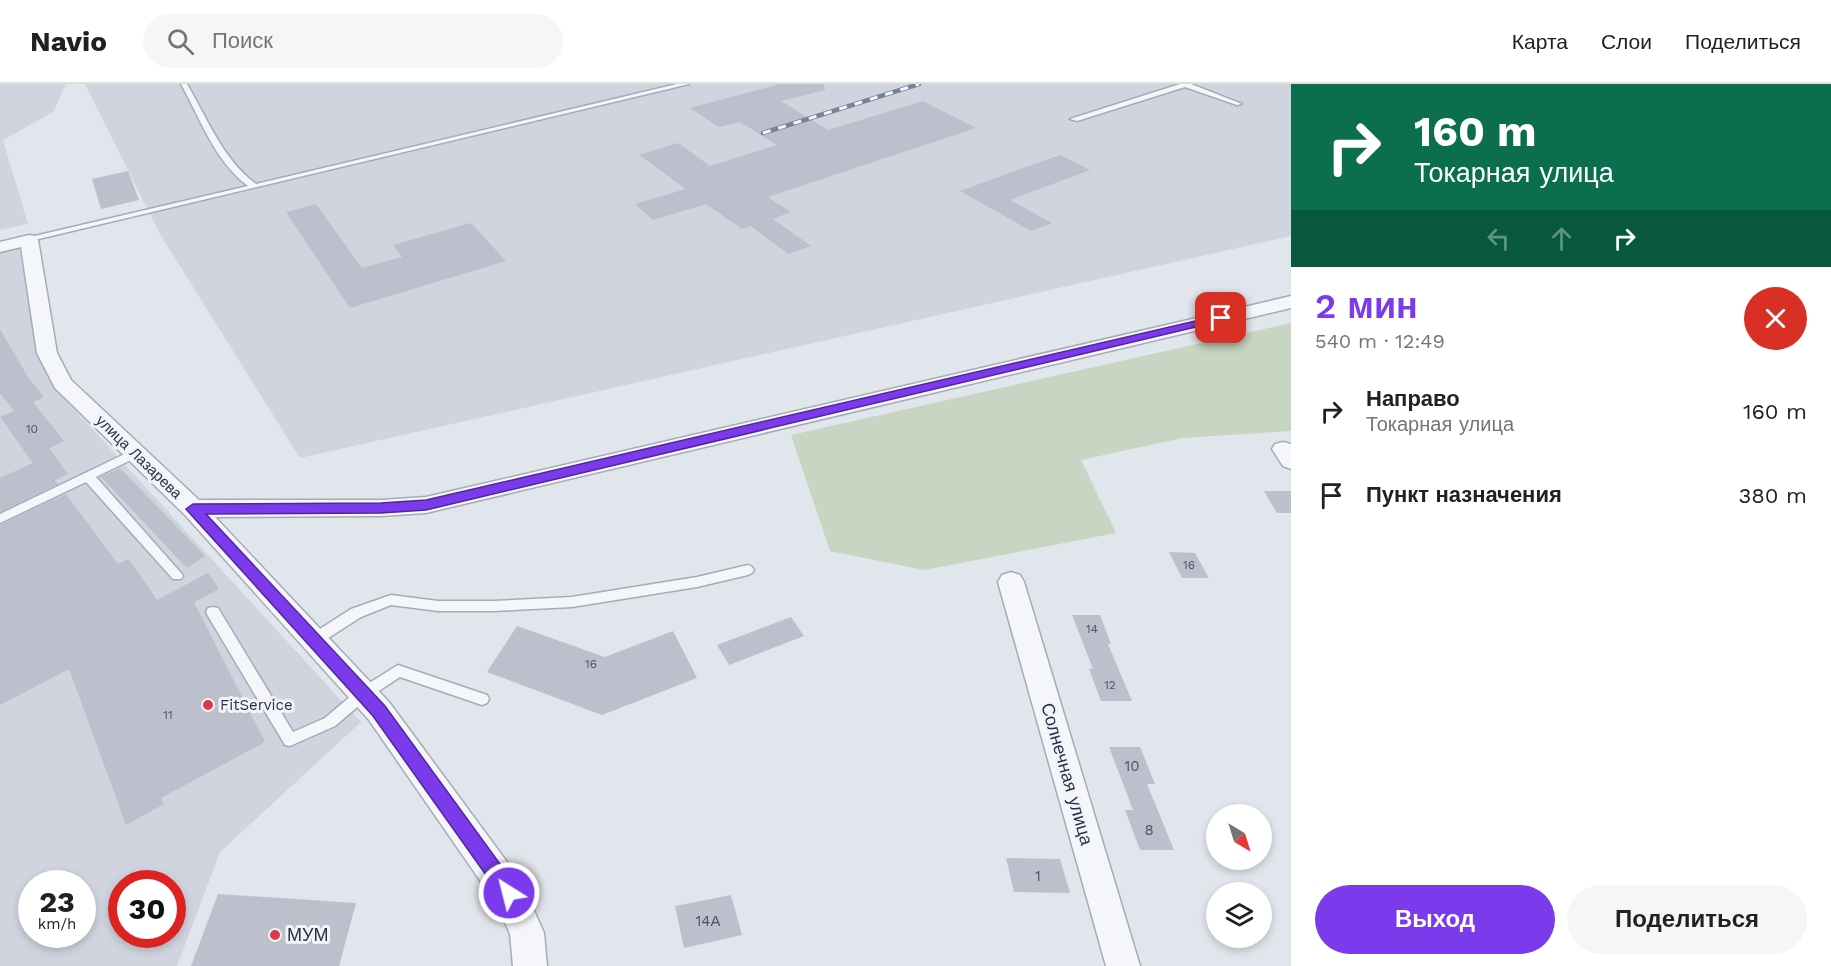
<!DOCTYPE html>
<html lang="ru">
<meta charset="utf-8">
<style>
:root{--surface:#fff;--page:#f6f6f6;--text:#202124;--muted:#757577;--line:#e0e0e0;--accent:#7c3aed}
body{margin:0;font-family:"Work Sans",sans-serif;background:var(--page);color:var(--text);height:100vh;display:flex;flex-direction:column;font-size:22px;white-space:nowrap}
*{box-sizing:border-box;margin:0}
p{font-size:20px;color:var(--muted)}
.icon{flex:none;width:33px;height:33px;fill:none;stroke:currentColor;stroke-width:2;stroke-linecap:round;stroke-linejoin:round}
.map{position:relative;flex:1;overflow:hidden}
.drawer{display:flex;flex-direction:column;background:var(--surface);width:540px}
.drawer>*{flex:none}
.hud{background:#0b6e4f;color:#fff;overflow:hidden}
.needle{width:39px;rotate:142deg}
.tools{position:absolute;left:1206px;top:720px;display:grid;gap:12px}
.tools a{display:grid;place-items:center;width:66px;height:66px;border-radius:50%;background:var(--surface);box-shadow:0 3px 9px #0003;font-size:30px}
.speed{position:absolute;left:18px;top:786px;display:flex;gap:12px;font-size:30px;font-weight:700;text-align:center}
.speed>*{display:grid;place-content:center;width:78px;height:78px;border-radius:50%;background:var(--surface);box-shadow:0 3px 9px #0003;line-height:1}
.speed small{font-size:15px;font-weight:400}
.speed .limit{border:9px solid #d22;background:#fff;color:#111}
.pin{position:absolute;display:grid;place-items:center;width:51px;height:51px;color:#fff;margin:-26px;border-radius:12px;box-shadow:0 3px 9px #0006}
.me{position:absolute;width:66px;margin:-33px;rotate:324deg;stroke-linejoin:round;filter:drop-shadow(0 0 4px #0008)}
.turn{display:flex;align-items:center;gap:21px;height:126px;padding:0 24px;font-size:27px}
.turn .icon{width:78px;height:78px;stroke-width:2.5}
.turn b{display:block;font-size:42px;line-height:51px}
.lanes{display:flex;align-items:center;height:57px;padding:0 24px;background:#0003;justify-content:center;gap:30px;direction:ltr}
.lanes .off{opacity:.35}
.round{display:grid;place-items:center;flex:none;width:63px;height:63px;border-radius:32px;background:var(--page)}
.summary{display:flex;align-items:center;justify-content:space-between;height:102px;padding:0 24px}
h1{font-size:36px;font-weight:600;line-height:45px;color:var(--accent)}
.primary-button{display:flex;gap:12px;margin-top:auto;padding:12px 24px}
.primary-button a{flex:1;height:69px;border-radius:36px;background:var(--accent);color:#fff;font-size:24px;font-weight:600;line-height:69px;text-align:center}
.primary-button a+a{background:var(--page);color:var(--text)}
ul{padding:0;list-style:none}
li{display:flex;align-items:center;gap:18px;height:84px;padding:0 24px}
li div{flex:1}
li b{display:block;font-size:22px}
li em{font-style:normal}
header{display:flex;align-items:center;gap:36px;box-sizing:border-box;height:84px;padding:0 30px;background:var(--surface);border-bottom:2px solid var(--line)}
header strong{font-size:28px}
nav{display:flex;gap:33px;margin-inline-start:auto;font-size:21px}
.search{width:420px;height:54px;background:var(--page);display:flex;align-items:center;gap:15px;box-sizing:border-box;padding:0 21px;border-radius:33px;color:var(--muted);font-size:22px}
main{display:flex;flex:1;min-height:0}
.map>svg:first-child{display:block}
</style>
<header>
<strong>Navio</strong>
<div class="search"><svg class="icon" aria-label="search" viewBox="0 0 24 24"><circle cx="10" cy="10" r="6"/><path d="M15 15l6 6"/></svg>Поиск</div>
<nav><a>Карта</a><a>Слои</a><a>Поделиться</a></nav>
</header>
<main>
<div class="map">
<svg width="1291" height="882" viewBox="0 0 1291 882">
<rect width="100%" height="100%" fill="#e1e5ec"/>
<!-- built -->
<path fill="#cfd4de" fill-rule="evenodd" d="M0,0H66L53,28L3,56L28,140L0,146Z
M85,0H1291V152L300,374L160,150Z
M19,162L37,271L52,301L361,638L220,768L177,882H0V167ZM32,800H82V850H32ZM122,800H172V850H122Z"/>
<!-- green -->
<path fill="#c6d6c2" d="M1291,239V347L1182,354L1081,376L1116,449L924,486L830,467L791,351Z"/>
<!-- building -->
<path fill="#bbc0cc" d="M780,0H824L825,6L781,17L828,46L923,17L976,44L768,113L791,128L773,135L811,162L788,170L751,142L742,145L706,120L653,136L635,120L686,105L639,71L678,59L710,82L777,61L740,38L719,43L690,24Z
M1060,71L1090,86L1010,116L1052,139L1031,147L960,107Z
M128,87L139,116L101,125L92,95Z
M316,120L362,184L402,173L393,161L471,139L506,177L350,224L286,128Z
M0,245L28,293L44,313L33,318L64,357L49,364L68,390L55,396L58,400L0,428V394L33,379L0,333L14,327L0,309Z
M120,384L205,472L187,484L101,393Z
M1264,407H1291V429H1277Z
M66,410L118,480L129,475L157,516L208,489L219,505L194,518L265,658L161,714L164,720L126,741L69,585L0,621V441Z
M1169,468L1195,469L1209,494H1182Z
M1072,531H1100L1111,560H1108L1132,617H1101L1089,585H1093Z
M791,533L804,552L729,581L717,561Z
M517,542L605,573L673,547L697,594L602,631L487,588Z
M1109,663H1140L1155,700H1147L1174,766H1140L1125,726H1133Z
M1006,774L1060,775L1070,809L1014,808Z
M218,810L356,819L339,882H191Z
M731,811L742,851L684,864L675,822Z"/>
<g fill="none" stroke-linecap="round" stroke-linejoin="round">
<defs>
<path id="lane" d="M181,0H187C207,34 223,76 256,100L677,0H689L26,158V154L248,102C215,78 200,34 181,0Z
M1180,0H1191L1242,20L1237,21L1185,3L1077,37L1070,35Z
M135,365L141,369L139,372L96,393L181,489L183,492L181,495H173L86,398L0,439V430Z
M748,481L752,483L754,486L752,489L748,491L697,503L572,523L493,527H438L391,521L361,533L319,560L314,561L309,560L307,556L309,552L351,525L391,511L438,517H493L572,513L697,493Z
M213,523L218,524L293,648L325,634L358,606L398,581L487,611L489,615L487,619L482,621L400,593L368,614L335,642L290,662L285,661L208,532L206,528L208,524Z"/>
<path id="street" d="M29,151L35,152L38,156L57,269L71,296L199,416H381L426,413L1291,212V224L426,429L381,432L215,433L389,618L521,797L544,849L547,882H513L510,850L497,821L369,636L185,431L55,304L37,269L21,163L0,168V158Z
M1283,358L1291,360V385L1283,382L1272,365L1275,360Z
M1011,488L1020,491L1024,498L1140,882H1106L998,498L1002,491Z"/>
</defs>
<!-- lane casing -->
<use href="#lane" stroke="#a5abb7" stroke-width="3"/>
<!-- street casing -->
<use href="#street" stroke="#a5abb7" stroke-width="3"/>
<!-- lane -->
<use href="#lane" fill="#f5f6f9" fill-rule="evenodd"/>
<!-- street -->
<use href="#street" fill="#f5f6f9" fill-rule="evenodd"/>
<defs>
<path id="rail" d="M763,49L919,0"/>
</defs>
<!-- rail casing -->
<use href="#rail" stroke="#798397" stroke-width="4.5"/>
<!-- rail -->
<use href="#rail" stroke="#f2f4f9" stroke-width="3" stroke-dasharray="8" stroke-linecap="butt"/>
</g>
<!-- route -->
<path fill="#7c3aed" stroke="#51269a" stroke-width="1.5" d="M1221,231L1227,234L1225,236L426,426L381,429L206,430L385,622L516,802L519,809L516,815L509,818L503,815L373,632L186,425L193,420L381,419L426,416Z"/>
<!-- markers -->
<g fill="#dd3a48" stroke="#f2f4f9" stroke-width="2">
<circle cx="208" cy="621" r="6"/>
<circle cx="275" cy="851" r="6"/>
</g>
<g text-anchor="middle" stroke-width="6" stroke-linejoin="round" paint-order="stroke">
<!-- number labels -->
<g font-size="12" fill="#4c5568">
<text x="32" y="349">10</text>
<text x="1189" y="485">16</text>
<text x="1092" y="549">14</text>
<text x="591" y="584">16</text>
<text x="1110" y="605">12</text>
<text x="168" y="635">11</text>
</g>
<!-- street labels -->
<g font-size="15" fill="#273146" stroke="#f2f4f9">
<text transform="translate(139 373) rotate(44)" y="5">улица Лазарева</text>
</g>
<!-- poi labels -->
<g font-size="15" fill="#273146" stroke="#f2f4f9" text-anchor="start">
<text x="220" y="626">FitService</text>
</g>
<!-- near-number labels -->
<g font-size="15" fill="#4c5568">
<text x="1132" y="687">10</text>
<text x="1149" y="751">8</text>
<text x="1038" y="797">1</text>
<text x="708" y="842">14А</text>
</g>
<!-- near-street labels -->
<g font-size="18" fill="#273146" stroke="#f2f4f9">
<text transform="translate(1067 690) rotate(74)" y="6">Солнечная улица</text>
</g>
<!-- near-poi labels -->
<g font-size="18" fill="#273146" stroke="#f2f4f9" text-anchor="start">
<text x="287" y="857">МУМ</text>
</g>
</g>
</svg>
<div class="tools">
<a><svg class="needle" viewBox="-14 -14 28 28"><path d="M0-13l5 13h-10z" fill="#e53935"/><path d="M0 13l5-13h-10z" fill="#757577"/></svg></a>
<a><svg class="icon" aria-label="layers" viewBox="0 0 24 24"><path d="M12 4l9 5-9 5-9-5zM3 14l9 5 9-5"/></svg></a>
</div>
<div class="speed"><div>23<small>km/h</small></div><div class="limit">30</div></div>
<div class="pin" style="left:1221px;top:234px;background:#d93025"><svg class="icon" aria-label="arrive" viewBox="0 0 24 24"><path d="M6 21V4h12l-3 4 3 4H6"/></svg></div>
<svg class="me" style="left:509px;top:809px" viewBox="-20 -20 40 40"><circle r="17" fill="#7c3aed" stroke="#fff" stroke-width="3"/><path d="M0-11L8 9 0 5-8 9z" fill="#fff"/></svg>
</div>
<section class="drawer">
<div class="hud">
<div class="turn"><svg class="icon" aria-label="right" viewBox="0 0 24 24"><path d="M7 20v-9h11M14 6l5 5-5 5"/></svg><div><b>160 m</b>Токарная улица</div></div>
<div class="lanes"><svg class="icon off" aria-label="left" viewBox="0 0 24 24"><path d="M17 20v-9H6M10 6l-5 5 5 5"/></svg><svg class="icon off" aria-label="ahead" viewBox="0 0 24 24"><path d="M12 20V5M6 11l6-6 6 6"/></svg><svg class="icon" aria-label="right" viewBox="0 0 24 24"><path d="M7 20v-9h11M14 6l5 5-5 5"/></svg></div>
</div>
<div class="summary"><div><h1>2 мин</h1><p>540 m · 12:49</p></div><a class="round" style="background:#d93025;color:#fff"><svg class="icon" aria-label="close" viewBox="0 0 24 24"><path d="M6 6l12 12M18 6L6 18"/></svg></a></div>
<ul>
<li><svg class="icon" aria-label="right" viewBox="0 0 24 24"><path d="M7 20v-9h11M14 6l5 5-5 5"/></svg><div><b>Направо</b><p>Токарная улица</p></div><em>160 m</em></li>
<li><svg class="icon" aria-label="arrive" viewBox="0 0 24 24"><path d="M6 21V4h12l-3 4 3 4H6"/></svg><div><b>Пункт назначения</b></div><em>380 m</em></li>
</ul>
<div class="primary-button"><a>Выход</a><a>Поделиться</a></div>
</section>
</main>
